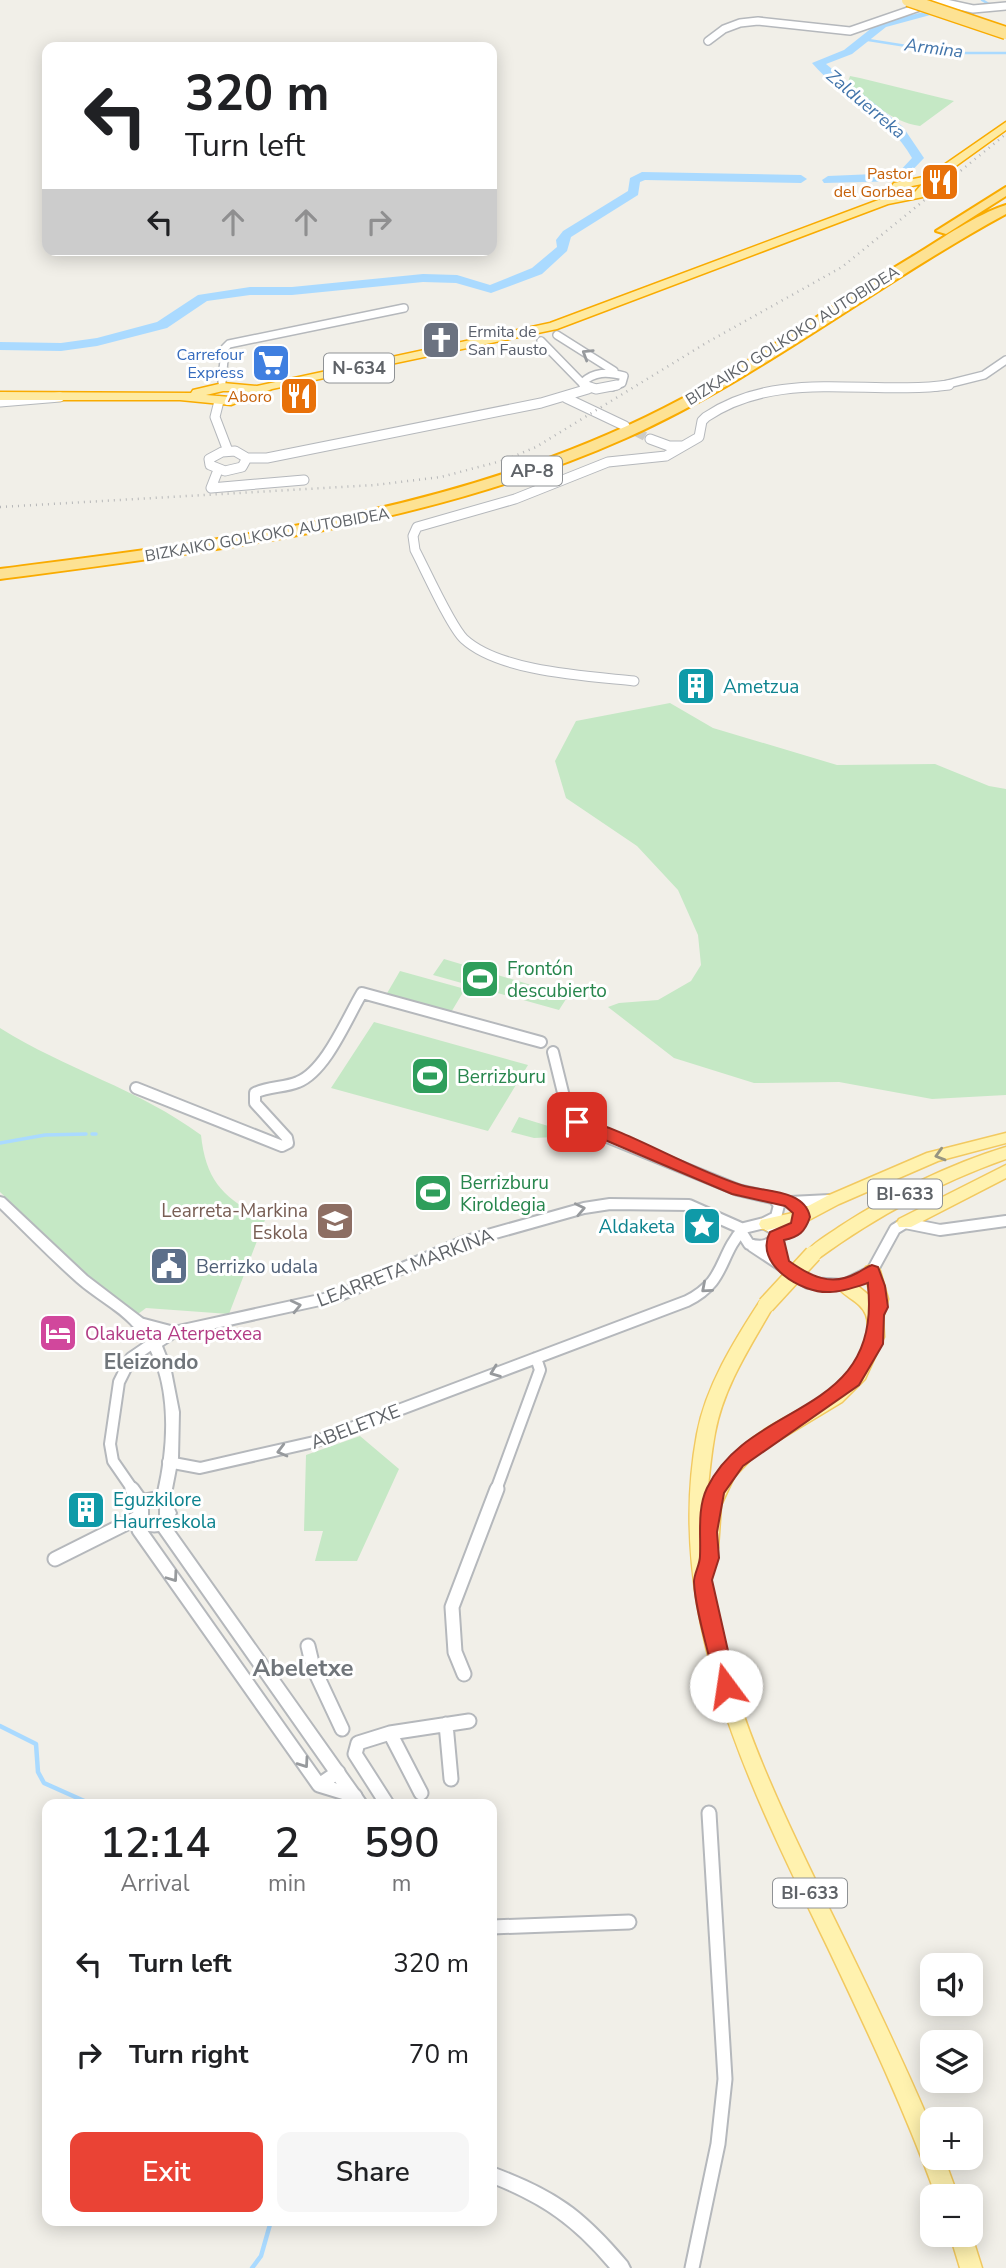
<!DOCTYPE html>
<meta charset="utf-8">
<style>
:root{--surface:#fff;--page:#f6f6f6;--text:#202124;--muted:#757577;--accent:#ea4335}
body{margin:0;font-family:"Nunito Sans",sans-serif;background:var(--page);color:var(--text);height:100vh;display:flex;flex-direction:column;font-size:26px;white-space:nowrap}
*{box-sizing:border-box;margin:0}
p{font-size:23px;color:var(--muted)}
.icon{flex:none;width:38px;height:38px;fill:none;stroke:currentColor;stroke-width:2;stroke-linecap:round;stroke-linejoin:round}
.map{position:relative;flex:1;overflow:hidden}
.side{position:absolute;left:42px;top:1799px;width:455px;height:427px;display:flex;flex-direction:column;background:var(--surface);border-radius:14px;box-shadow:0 4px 18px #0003}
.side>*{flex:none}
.banner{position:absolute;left:42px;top:42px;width:455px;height:214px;border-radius:14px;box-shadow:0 4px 18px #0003;background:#fff;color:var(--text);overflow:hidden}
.tools{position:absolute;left:920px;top:1953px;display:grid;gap:14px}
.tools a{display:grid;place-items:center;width:63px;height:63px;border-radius:14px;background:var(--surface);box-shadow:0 4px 18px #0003;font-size:35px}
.pin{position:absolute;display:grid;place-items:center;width:60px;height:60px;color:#fff;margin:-30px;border-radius:14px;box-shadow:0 4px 10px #0006}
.me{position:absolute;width:77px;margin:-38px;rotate:346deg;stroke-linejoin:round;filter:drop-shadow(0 0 5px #0008)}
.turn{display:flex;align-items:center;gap:24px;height:147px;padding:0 28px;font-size:32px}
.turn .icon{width:91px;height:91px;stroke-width:2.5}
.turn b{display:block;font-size:49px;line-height:60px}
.lanes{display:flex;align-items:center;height:66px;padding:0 28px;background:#0003;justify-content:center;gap:35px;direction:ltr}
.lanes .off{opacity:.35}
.eta{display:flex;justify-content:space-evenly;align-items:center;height:119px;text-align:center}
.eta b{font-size:42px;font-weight:600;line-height:49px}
.action{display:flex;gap:14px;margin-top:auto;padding:14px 28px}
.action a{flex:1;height:80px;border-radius:14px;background:var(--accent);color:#fff;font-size:28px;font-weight:600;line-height:80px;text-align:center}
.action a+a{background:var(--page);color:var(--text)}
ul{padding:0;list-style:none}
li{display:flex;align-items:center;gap:21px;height:91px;padding:0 28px}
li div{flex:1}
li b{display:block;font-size:26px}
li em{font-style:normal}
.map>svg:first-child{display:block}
</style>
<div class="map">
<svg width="1006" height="2268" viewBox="0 0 1006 2268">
<rect width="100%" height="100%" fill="#f1efe8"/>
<!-- green -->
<path fill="#c5e8c5" d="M850,76L860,78L954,101L920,126C891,122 870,101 848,82Z
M670,703L713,728L837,765L935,764L989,786L1006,789V1095L932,1099L839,1082L754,1083L674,1058L608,1007L619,1003L658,1000L691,981L701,965L698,935L678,890L637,846L566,798L555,761L576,721Z
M444,959L568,996L559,1010L433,975Z
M400,971L465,989L450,1014L386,995Z
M374,1022L528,1065L488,1131L331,1088Z
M0,1028C65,1069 139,1089 201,1135C206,1182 224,1198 265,1220L229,1314L146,1308L138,1314L105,1291L0,1192Z
M519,1117L558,1129L555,1137L534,1138L511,1132Z
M360,1436L399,1469L357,1561H315L323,1531H304L306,1455Z"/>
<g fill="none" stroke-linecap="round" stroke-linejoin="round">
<!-- stream-far2 -->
<path stroke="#aadaff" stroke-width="2.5" d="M982,0L992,6
M862,39L951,53H1006"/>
<!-- stream-far1 -->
<path stroke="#aadaff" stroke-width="3.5" d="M92,1134H96
M0,1143L45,1135L86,1134"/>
<!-- stream -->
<path stroke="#aadaff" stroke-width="4.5" d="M0,1726L36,1744L38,1772L44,1783L91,1804
M252,2268L261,2256L271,2221"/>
<!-- river -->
<path fill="#aadaff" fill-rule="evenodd" d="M926,1H934L945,11L886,27L852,54L826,64L903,127L924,158L902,181L824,183L822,180L828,176L898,173L912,158C888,115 843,99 812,63L844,50L878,23L932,10L925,3Z
M642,172L801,175L807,179L801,183L645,180L640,182L638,195L571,237L567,251L542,274L491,293L456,283L423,282L292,295H250L207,301L167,328L97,346L61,351L0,350V342L61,343L97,338L157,322L198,295L250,287H292L423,274L457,275L490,285L532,268L557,247L556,240L563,231L628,191L630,178Z"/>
<!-- minor-tunnel -->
<path stroke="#ccccc8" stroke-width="9" stroke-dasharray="9 4.5" stroke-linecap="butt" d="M625,426L650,439"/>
<defs>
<path id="minor-far3" d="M708,41L724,29L740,23L758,21L850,31L937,1L973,9L1006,6
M557,335L614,371
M541,341L582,383
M222,382L225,348L229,344L404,308
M587,387L582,383C594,371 608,372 624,376L622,383L612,387
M936,387L984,375L1006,360"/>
<path id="minor-far2" d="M584,385L596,389L617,385
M566,398L625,426
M219,401L215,417L228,451
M0,402L60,397
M650,439L669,446H682
M235,451L247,458L242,467L225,471L210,465L209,459L222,452Z
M247,458H267L541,403L588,389
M218,470L211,488L304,480
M634,681C587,676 500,672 464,639C451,627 425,569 415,550L413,536L417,527L515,499L608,462L666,456L699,437L702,421L706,417C779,368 867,396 949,385"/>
<path id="minor-far1" d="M553,1052L569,1117L590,1130L738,1190L790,1202L800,1211C798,1229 793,1233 776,1236
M136,1088L282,1146L288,1143L287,1138L255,1103V1093C269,1086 284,1088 298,1082C326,1071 347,1018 362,993L541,1042
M790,1202L830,1200
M764,1223L776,1217L779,1205L775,1200
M752,1246L808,1283L844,1285L872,1271L895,1229L905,1223L940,1230L1006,1221
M136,1322L174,1332
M154,1345L174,1332L338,1296L463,1242L584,1208L610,1204L689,1205L743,1229
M168,1462L200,1468L314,1442L687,1301C727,1281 718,1256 744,1228L764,1223L774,1229L776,1236C770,1247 760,1247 749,1244L742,1233
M133,1490L113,1461L110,1444L119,1382L131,1358L153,1343
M496,1490L540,1370L536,1358"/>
<path id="minor" d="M132,1489L142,1503
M142,1521L139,1530L319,1785L338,1772
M55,1559L139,1517
M308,1646L313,1667L342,1729
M464,1674L455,1652L452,1607L497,1489
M446,1724L451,1779
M390,1733L421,1793
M319,1785L355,1796
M387,1804L355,1754L358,1743L390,1733L469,1721
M492,1927L629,1922
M692,2268L718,2144L725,2079L709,1813"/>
<path id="tertiary" d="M0,1197L4,1198L87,1276L142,1318L162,1346L170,1366L179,1412L178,1458L170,1499L176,1513L170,1525L368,1804H351L159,1531C136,1535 124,1510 142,1495L158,1492C170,1440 174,1366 132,1325C116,1308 95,1298 77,1282C51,1259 26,1233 0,1208ZM154,1503L160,1507V1517L154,1521L148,1517V1507Z
M492,2167C556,2191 583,2210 627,2262L630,2268H610C575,2226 543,2203 492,2183Z"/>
<path id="primary" d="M1006,1133V1143L938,1161L839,1204L807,1221L767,1230L761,1228L759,1224L761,1220L797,1212L827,1196L927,1153Z
M1006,1147V1159C938,1183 877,1216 819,1258H807L805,1254C812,1243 828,1235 839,1227C890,1194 947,1165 1006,1147Z
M1006,1165V1178L911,1227H899L897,1223L899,1219Z
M872,1265L878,1267L880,1271L888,1299L883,1318L884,1337L865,1379L842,1402L756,1454L734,1477L721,1505L718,1548L715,1553L709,1555C715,1676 776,1799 828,1906C863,1977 897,2047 928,2119L933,2130V2158H944L958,2196H936C905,2111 867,2030 828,1948C751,1789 663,1617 697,1434C706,1386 734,1341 760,1301H772L774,1305C751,1346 724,1385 715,1433C711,1454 709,1476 707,1498C716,1477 725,1461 743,1446C785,1409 834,1406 862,1351C867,1341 870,1325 866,1315C861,1301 843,1297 836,1285L838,1281C851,1277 861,1289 871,1297L864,1271L866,1267Z
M971,2233L982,2268H960L950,2235H971Z"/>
<path id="trunk" d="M1006,122V130L935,181L923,197L888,204L557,329L272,389L231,405L180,400H0V392L191,393L193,390L223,383L257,386L550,323L881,199L894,183L928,176ZM922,184L915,192L895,196L902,188ZM223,391H245L230,397L206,395Z"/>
<path id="motorway" d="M1006,187V196L946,234L936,231Z
M1006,205V214C877,284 760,378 626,438C429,526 211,551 0,579V569C226,540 458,513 664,408C752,364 831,305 915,255C943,238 975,215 1006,205Z"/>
</defs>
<!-- minor-far3 casing -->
<use href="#minor-far3" stroke="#b5b8bc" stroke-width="10"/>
<!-- minor-far2 casing -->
<use href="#minor-far2" stroke="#b5b8bc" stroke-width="11"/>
<!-- minor-far1 casing -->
<use href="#minor-far1" stroke="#b5b8bc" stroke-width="14"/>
<!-- minor casing -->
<use href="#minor" stroke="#b5b8bc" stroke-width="17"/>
<!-- tertiary casing -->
<use href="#tertiary" stroke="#b5b8bc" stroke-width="4"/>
<!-- primary casing -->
<use href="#primary" stroke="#f2c960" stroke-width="3"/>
<!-- trunk casing -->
<use href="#trunk" stroke="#f9ab00" stroke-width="3"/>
<!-- motorway casing -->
<use href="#motorway" stroke="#f9ab00" stroke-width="4"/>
<!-- minor-far3 -->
<use href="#minor-far3" stroke="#fff" stroke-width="7"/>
<!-- minor-far2 -->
<use href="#minor-far2" stroke="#fff" stroke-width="9"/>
<!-- minor-far1 -->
<use href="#minor-far1" stroke="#fff" stroke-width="10"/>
<!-- minor -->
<use href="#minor" stroke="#fff" stroke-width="13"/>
<!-- tertiary -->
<use href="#tertiary" fill="#fff" fill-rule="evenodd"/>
<!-- primary -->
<use href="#primary" fill="#fff2af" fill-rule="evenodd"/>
<!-- trunk -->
<use href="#trunk" fill="#feeaa1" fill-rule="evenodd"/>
<!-- motorway -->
<use href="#motorway" fill="#fde293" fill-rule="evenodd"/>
<!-- rail -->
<path stroke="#b6b7b8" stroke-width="2.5" stroke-dasharray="1 5" stroke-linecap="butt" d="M0,507L375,485L441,477L505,460L536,447L706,343L842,267L1006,134"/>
<defs>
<path id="primary-bridge" d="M766,1305L813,1254"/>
<path id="motorway-bridge" d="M908,0L1006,33"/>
</defs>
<!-- primary-bridge casing -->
<use href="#primary-bridge" stroke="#f2c960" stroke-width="19" stroke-linecap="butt"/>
<!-- motorway-bridge casing -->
<use href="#motorway-bridge" stroke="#f9ab00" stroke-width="15" stroke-linecap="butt"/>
<!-- primary-bridge -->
<use href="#primary-bridge" stroke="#fff2af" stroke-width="16"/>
<!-- motorway-bridge -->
<use href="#motorway-bridge" stroke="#fde293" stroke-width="12"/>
</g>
<!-- one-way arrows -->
<defs><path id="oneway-chevron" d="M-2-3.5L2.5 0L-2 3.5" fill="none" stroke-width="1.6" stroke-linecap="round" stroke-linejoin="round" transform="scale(1.75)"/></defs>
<g stroke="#979a9d">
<use href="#oneway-chevron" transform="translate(587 354) rotate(-148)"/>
<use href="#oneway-chevron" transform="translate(580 1209) rotate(-12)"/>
<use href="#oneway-chevron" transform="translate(706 1288) rotate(139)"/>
<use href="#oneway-chevron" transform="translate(296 1306) rotate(-13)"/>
<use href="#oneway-chevron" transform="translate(495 1372) rotate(159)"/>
<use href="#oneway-chevron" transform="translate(282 1451) rotate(165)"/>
<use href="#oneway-chevron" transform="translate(173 1577) rotate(54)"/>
<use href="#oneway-chevron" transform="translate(304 1763) rotate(55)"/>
</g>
<use stroke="#979581" href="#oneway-chevron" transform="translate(940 1155) rotate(164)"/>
<!-- route -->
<path fill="#ea4335" stroke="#982c22" stroke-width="2" d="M577,1117C634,1133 685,1167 741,1185C763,1192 805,1189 810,1217C805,1232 799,1237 784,1240L789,1261C810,1276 831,1287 857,1273C863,1270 866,1267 872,1265L878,1267L885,1286L888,1307L884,1315L883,1344L859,1385L743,1466L724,1493L717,1532L719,1558L712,1580L736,1686L733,1692H719L716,1686C710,1656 695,1611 694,1582C694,1573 700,1565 700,1556C701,1534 697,1509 707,1488C750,1399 882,1418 868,1286V1283C856,1287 842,1292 830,1292C802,1294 753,1264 770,1232L791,1223L793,1213L785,1206L732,1194L572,1126V1119Z"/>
<!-- icons -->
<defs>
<symbol id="restaurant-square" viewBox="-11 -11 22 22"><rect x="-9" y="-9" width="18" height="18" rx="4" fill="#e8710a" stroke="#fff"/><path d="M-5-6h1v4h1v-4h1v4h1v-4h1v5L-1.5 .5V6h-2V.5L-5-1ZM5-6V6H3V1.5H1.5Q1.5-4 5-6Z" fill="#fff"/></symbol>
<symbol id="church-square" viewBox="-11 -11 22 22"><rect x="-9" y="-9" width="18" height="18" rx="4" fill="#6b7280" stroke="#fff"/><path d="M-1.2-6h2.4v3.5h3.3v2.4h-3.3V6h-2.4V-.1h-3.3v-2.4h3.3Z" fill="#fff"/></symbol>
<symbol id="supermarket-square" viewBox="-11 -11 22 22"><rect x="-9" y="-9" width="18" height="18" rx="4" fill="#3f7fe0" stroke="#fff"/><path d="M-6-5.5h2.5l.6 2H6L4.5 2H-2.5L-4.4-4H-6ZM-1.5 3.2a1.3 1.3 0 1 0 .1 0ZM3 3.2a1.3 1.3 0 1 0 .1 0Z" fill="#fff"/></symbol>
<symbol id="building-square" viewBox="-11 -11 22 22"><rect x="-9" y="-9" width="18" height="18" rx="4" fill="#0f9aa8" stroke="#fff"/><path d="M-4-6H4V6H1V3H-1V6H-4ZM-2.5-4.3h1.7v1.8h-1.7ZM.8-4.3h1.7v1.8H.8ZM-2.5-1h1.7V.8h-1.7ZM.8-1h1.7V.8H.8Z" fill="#fff"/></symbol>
<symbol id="stadium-square" viewBox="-11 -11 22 22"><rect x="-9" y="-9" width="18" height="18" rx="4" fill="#2e9e5b" stroke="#fff"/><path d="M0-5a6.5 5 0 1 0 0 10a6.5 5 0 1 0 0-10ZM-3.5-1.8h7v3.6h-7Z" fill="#fff"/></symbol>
<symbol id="school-square" viewBox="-11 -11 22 22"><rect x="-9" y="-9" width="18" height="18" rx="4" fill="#8d6e63" stroke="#fff"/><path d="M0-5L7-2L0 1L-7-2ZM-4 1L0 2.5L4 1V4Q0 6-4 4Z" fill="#fff"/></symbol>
<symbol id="sight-square" viewBox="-11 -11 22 22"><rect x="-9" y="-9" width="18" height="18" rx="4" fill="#0f9aa8" stroke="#fff"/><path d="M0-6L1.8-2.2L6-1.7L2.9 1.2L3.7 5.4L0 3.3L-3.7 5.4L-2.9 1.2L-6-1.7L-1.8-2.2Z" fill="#fff"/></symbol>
<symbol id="civic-square" viewBox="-11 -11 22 22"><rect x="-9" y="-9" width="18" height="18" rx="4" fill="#5c6f8a" stroke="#fff"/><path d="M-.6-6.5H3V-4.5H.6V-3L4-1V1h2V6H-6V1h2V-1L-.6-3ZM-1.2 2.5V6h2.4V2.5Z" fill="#fff"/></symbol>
<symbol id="hotel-square" viewBox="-11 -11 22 22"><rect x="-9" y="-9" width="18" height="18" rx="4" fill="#d1479c" stroke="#fff"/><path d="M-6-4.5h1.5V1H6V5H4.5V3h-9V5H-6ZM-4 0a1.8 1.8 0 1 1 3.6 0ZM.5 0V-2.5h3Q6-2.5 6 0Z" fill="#fff"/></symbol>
</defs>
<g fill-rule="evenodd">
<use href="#restaurant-square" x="918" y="160" width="44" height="44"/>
<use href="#church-square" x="419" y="318" width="44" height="44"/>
<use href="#supermarket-square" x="249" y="341" width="44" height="44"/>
<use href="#restaurant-square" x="277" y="374" width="44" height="44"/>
<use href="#building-square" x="674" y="664" width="44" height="44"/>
<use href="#stadium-square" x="458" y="957" width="44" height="44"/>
<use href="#stadium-square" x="408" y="1054" width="44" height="44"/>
<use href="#stadium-square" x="411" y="1171" width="44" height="44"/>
<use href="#school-square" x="313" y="1199" width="44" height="44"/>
<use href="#sight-square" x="680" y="1204" width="44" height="44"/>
<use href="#civic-square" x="147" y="1244" width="44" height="44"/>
<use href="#hotel-square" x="36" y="1311" width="44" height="44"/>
<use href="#building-square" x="64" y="1488" width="44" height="44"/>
</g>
<g text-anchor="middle" stroke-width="6" stroke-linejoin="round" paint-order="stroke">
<!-- far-food labels -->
<g font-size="16" fill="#c56008" stroke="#fff" text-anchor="end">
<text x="913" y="179">Pastor<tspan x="913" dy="18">del Gorbea</tspan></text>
<text x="272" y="402">Aboro</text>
</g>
<!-- far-worship labels -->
<g font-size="16" fill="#5b616d" stroke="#fff" text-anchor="start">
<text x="468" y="337">Ermita de<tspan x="468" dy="18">San Fausto</tspan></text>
</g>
<!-- far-street labels -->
<g font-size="16" fill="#5f6368" stroke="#fff">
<text transform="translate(792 335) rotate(-32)" y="6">BIZKAIKO GOLKOKO AUTOBIDEA</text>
<text transform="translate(267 534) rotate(-10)" y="6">BIZKAIKO GOLKOKO AUTOBIDEA</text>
</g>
<!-- far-shop labels -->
<g font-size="16" fill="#366cbe" stroke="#fff" text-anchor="end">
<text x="244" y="360">Carrefour<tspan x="244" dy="18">Express</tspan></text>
</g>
<!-- far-water labels -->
<g font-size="18" font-style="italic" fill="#4174aa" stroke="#fff">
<text transform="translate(934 48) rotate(7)" y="6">Armina</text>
<text transform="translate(866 104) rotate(40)" y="6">Zalduerreka</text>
</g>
<!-- shield labels -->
<g fill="#fff" stroke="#8f9295" stroke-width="2">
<rect x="324" y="353.5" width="70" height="29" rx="5"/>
<rect x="502" y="456.5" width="60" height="29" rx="5"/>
<rect x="868" y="1179.5" width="74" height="29" rx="5"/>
<rect x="773" y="1878.5" width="74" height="29" rx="5"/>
</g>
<g font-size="18" font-weight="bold" fill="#5f6368">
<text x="359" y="374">N-634</text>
<text x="532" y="477">AP-8</text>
<text x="905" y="1200">BI-633</text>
<text x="810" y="1899">BI-633</text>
</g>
<!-- culture labels -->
<g font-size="19" fill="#0d838f" stroke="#fff" text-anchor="start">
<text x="723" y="693">Ametzua</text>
<text x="675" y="1233" text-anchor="end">Aldaketa</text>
<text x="113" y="1506">Eguzkilore<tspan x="113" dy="22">Haurreskola</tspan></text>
</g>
<!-- leisure labels -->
<g font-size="19" fill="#27864d" stroke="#fff" text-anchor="start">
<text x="507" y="975">Frontón<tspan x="507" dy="22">descubierto</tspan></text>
<text x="457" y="1083">Berrizburu</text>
<text x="460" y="1189">Berrizburu<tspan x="460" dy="22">Kiroldegia</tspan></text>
</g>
<!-- education labels -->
<g font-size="19" fill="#785e54" stroke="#fff" text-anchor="end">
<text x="308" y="1217">Learreta-Markina<tspan x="308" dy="22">Eskola</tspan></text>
</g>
<!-- service labels -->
<g font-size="19" fill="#4e5e75" stroke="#fff" text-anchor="start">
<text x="196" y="1273">Berrizko udala</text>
</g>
<!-- street labels -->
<g font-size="19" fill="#5f6368" stroke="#fff">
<text transform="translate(405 1267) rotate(-21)" y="7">LEARRETA MARKINA</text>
<text transform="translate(355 1426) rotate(-21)" y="7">ABELETXE</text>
</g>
<!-- hotel labels -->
<g font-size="19" fill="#b23c85" stroke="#fff" text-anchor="start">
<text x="85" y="1340">Olakueta Aterpetxea</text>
</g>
<!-- neighbourhood labels -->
<g font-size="21" font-weight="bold" fill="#70757a" stroke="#fff">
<text x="151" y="1369">Eleizondo</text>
</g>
<!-- near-neighbourhood labels -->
<g font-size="24" font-weight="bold" fill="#70757a" stroke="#fff">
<text x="303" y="1676">Abeletxe</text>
</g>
</g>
</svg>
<div class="tools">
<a><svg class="icon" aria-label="sound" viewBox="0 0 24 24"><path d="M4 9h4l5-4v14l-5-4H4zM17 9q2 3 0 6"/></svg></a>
<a><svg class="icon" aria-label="layers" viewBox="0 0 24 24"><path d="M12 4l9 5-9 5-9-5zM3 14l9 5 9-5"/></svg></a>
<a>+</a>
<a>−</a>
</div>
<div class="pin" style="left:577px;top:1122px;background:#d93025"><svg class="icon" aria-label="arrive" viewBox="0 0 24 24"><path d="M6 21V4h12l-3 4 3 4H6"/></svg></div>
<svg class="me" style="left:726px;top:1686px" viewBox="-20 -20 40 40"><circle r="19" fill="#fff"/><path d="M0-13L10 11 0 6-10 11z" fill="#ea4335"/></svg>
<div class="banner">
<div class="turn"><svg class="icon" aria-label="left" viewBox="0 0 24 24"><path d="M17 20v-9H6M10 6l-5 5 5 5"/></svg><div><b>320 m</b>Turn left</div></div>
<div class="lanes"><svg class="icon" aria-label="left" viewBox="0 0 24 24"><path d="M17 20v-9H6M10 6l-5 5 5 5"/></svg><svg class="icon off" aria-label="ahead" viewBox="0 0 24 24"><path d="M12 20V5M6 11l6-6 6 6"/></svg><svg class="icon off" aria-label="ahead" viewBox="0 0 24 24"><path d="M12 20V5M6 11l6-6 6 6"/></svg><svg class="icon off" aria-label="right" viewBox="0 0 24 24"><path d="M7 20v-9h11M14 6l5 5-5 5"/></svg></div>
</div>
<section class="side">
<div class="eta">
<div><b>12:14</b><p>Arrival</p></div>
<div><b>2</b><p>min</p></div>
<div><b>590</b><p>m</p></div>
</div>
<ul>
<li><svg class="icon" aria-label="left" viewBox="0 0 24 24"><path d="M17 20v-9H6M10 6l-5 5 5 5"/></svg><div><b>Turn left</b></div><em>320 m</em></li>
<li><svg class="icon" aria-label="right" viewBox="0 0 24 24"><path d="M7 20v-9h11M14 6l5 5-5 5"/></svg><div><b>Turn right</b></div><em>70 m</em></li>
</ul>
<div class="action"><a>Exit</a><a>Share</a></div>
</section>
</div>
